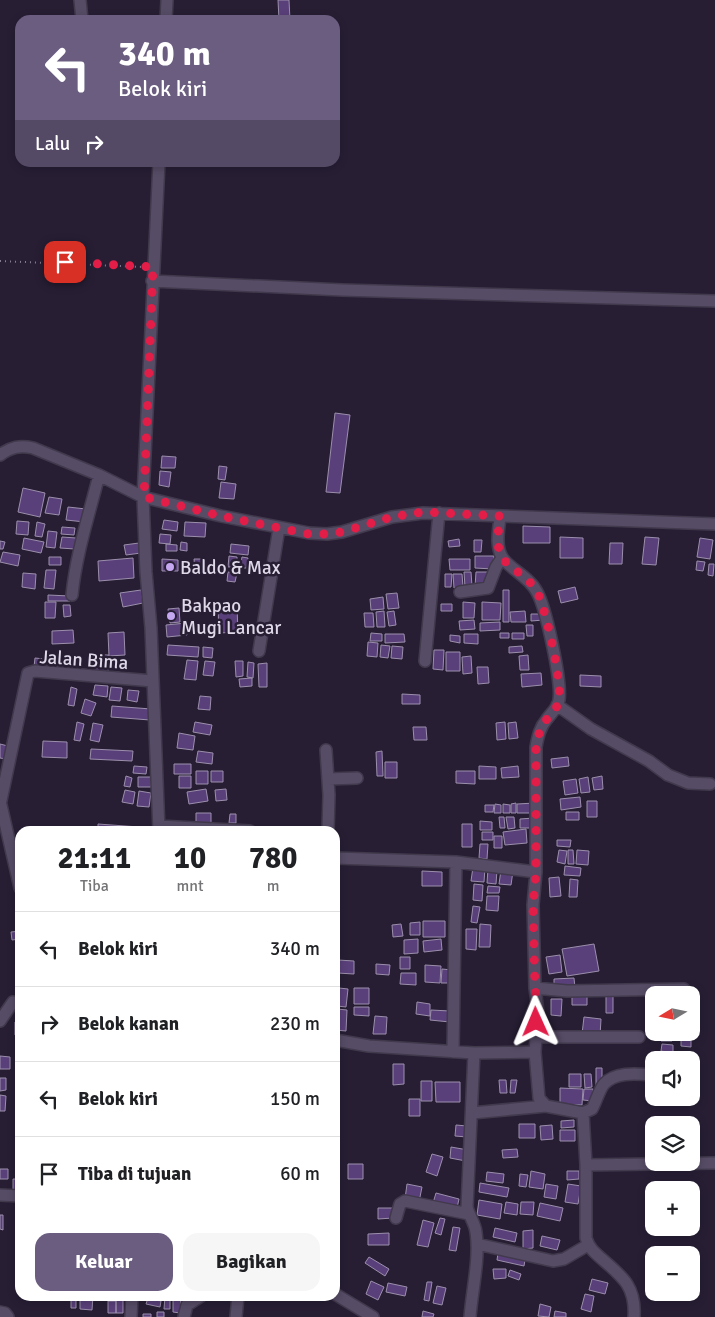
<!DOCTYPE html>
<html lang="id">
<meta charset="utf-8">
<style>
:root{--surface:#fff;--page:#f6f6f6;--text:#202124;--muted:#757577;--line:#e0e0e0;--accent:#6a5d80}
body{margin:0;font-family:Signika,sans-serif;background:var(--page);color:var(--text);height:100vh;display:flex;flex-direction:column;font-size:19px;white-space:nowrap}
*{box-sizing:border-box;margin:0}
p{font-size:16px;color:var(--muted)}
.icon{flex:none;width:28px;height:28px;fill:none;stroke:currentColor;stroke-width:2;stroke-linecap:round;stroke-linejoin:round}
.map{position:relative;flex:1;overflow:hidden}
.sheet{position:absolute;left:15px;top:826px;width:325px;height:475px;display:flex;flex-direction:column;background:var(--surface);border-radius:15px;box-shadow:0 2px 8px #0003}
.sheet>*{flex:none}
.top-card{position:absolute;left:15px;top:15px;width:325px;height:152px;border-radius:15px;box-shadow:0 2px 8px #0003;background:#6a5d80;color:#fff;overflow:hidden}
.needle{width:32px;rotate:260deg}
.tools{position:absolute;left:645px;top:986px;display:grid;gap:10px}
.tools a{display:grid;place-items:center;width:55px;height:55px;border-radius:10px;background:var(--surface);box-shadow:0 2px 8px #0003;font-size:25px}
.pin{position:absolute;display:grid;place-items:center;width:42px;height:42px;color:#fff;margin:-21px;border-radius:10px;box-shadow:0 2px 8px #0006}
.me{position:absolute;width:55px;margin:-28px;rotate:359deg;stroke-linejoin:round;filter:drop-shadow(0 0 4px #0008)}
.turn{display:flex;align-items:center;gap:18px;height:105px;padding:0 20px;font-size:22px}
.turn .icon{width:65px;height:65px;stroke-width:2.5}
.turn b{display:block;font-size:35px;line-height:42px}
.then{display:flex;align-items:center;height:48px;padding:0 20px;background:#0003;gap:10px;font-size:19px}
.eta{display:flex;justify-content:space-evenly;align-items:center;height:85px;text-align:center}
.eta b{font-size:30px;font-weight:800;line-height:35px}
.primary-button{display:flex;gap:10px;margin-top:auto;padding:10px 20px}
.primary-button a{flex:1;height:58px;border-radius:15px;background:var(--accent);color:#fff;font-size:20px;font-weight:800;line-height:58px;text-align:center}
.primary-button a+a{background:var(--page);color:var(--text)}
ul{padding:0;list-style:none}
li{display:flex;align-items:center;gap:15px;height:75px;padding:0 20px;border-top:1px solid var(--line)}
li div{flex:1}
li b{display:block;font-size:19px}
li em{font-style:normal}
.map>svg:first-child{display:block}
</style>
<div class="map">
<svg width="715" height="1317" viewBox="0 0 715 1317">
<rect width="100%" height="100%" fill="#271e34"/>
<!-- building -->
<path fill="#5a407a" stroke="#9b8fac" d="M278,0H289L290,20H279Z
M335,413L350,415L340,493L326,492Z
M162,456L176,457L175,468H161Z
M219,466L227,467L225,480L218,479Z
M160,471L171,472L169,487L159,485Z
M221,482L236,484L234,499L219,498Z
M23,488L45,493L40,517L18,512Z
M49,497L62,499L59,515L45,513Z
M68,507L86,509L85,522L66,520Z
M164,520L178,522L177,531L162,529Z
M17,521L29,522L28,535L16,534Z
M37,522L45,524L42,537L35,536Z
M185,522L206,523L205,537L184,536Z
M523,526L550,527V543H523Z
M62,527L75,528L74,535L61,534Z
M48,531L57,532L55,548L46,547Z
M160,534L171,535L170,544L159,543Z
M62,537L76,538L75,549L60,548Z
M560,537L583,538V558H560Z
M645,537L659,538L656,565L642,564Z
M24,538L44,542L41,553L22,549Z
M700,538L713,540L710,559L697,557Z
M459,539L460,546L449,547L448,541Z
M474,540H482L481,552H474Z
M0,541L5,542L3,549H0Z
M181,542L187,543V551L180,550Z
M139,543L141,553L126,555L124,545Z
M610,543H623L622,564H609Z
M166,544L177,545V551H166Z
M231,544L249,546L248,555L230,553Z
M3,552L20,555L18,566L0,562Z
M229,556L237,557V567H228Z
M475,556H494L493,569L475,568Z
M49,557H61V565H49Z
M242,557L248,558L247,568H240Z
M133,558L134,578L99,581L98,561Z
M162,559L178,560V571H162Z
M194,559H205L206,571H195Z
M449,559H470V570H450Z
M697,561L705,562L703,571L696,570Z
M181,562H191L192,570L181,571Z
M709,564H714L713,576L708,575Z
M46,570H56L54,589L44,588Z
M228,572L237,573L235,582L227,581Z
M464,572H471L472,586L465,587Z
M476,572H488V587H475Z
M23,573L36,574L35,589L22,587Z
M445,574H452L451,587H445Z
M453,574H462L463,587L454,588Z
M575,587L578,599L561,603L558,591Z
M141,590L143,603L123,607L120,593Z
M503,590H509V622H503Z
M397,593L399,608L388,609L386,594Z
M48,595L70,596V601H48Z
M383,597L384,609L371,610L370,599Z
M45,602H56L55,618H45Z
M463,602L475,603L474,618H463Z
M482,602L501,603L500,620H482Z
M441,604H452V611H441Z
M63,605H70L71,616L64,617Z
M237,607L238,632L219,633L218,608Z
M179,608L180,622L170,623L168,609Z
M384,611L385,627H377L376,612Z
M394,611L396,625L389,626L387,612Z
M525,611L526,622H511L510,612Z
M364,613H373L374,627H365Z
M531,614H544V620L531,621Z
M474,620L475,629L460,630L459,621Z
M500,622V630L480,631V623Z
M186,623L187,635L167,637L166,625Z
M526,625H533V636H527Z
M73,630L74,643L52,644V631Z
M124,632L125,655L109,656L108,633Z
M371,633L382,634V641H370Z
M500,633H509V638H500Z
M512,633H524V639H512Z
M385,634H404L405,642L385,643Z
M464,634H478V644L464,643Z
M450,635L460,636V643L450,641Z
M368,642L378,643L377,657L367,656Z
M168,645L199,647L198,657L167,655Z
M381,645L390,646L388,658L380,657Z
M392,646L403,647L402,659L391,658Z
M522,646L523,652L509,653V647Z
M203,647L213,648L212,658L203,657Z
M434,650H444L443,670L433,669Z
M446,652H460V671H446Z
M93,655H109L108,674L93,673Z
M528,655L529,670H520L519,656Z
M471,656L472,673L463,674L462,657Z
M35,658L73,662L72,671L34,667Z
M187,660L198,661L196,680L184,679Z
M205,661L215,662L213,676L203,675Z
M235,661H243V676L236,677Z
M248,662L254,663L253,678L247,677Z
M267,663V687H259L258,664Z
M477,667H488L489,683L478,684Z
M541,673L542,685L522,687L521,674Z
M580,675L601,676V687L580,686Z
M252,678V686L240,687L239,679Z
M95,685L108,686L107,697L93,695Z
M71,687L77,689L74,706L68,705Z
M111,687L122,688L120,701L109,700Z
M128,690L139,691L137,702L127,700Z
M402,694L420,695V704H402Z
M200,696L211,697L210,710L198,709Z
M85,699L96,703L91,716L81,713Z
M112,706L151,709L150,720L111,717Z
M77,722L84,724L80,741L74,740Z
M195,722L212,725L210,735L193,732Z
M505,722L506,739L497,740L496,723Z
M516,722L518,738L509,739L508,723Z
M93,723L103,725L99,742L90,740Z
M413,727H426L427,740H414Z
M179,733L195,736L193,750L177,748Z
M43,741L67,742V758L42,757Z
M0,744L8,746L6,759L0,758Z
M91,749L133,751L132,761L90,759Z
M198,751L213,753L212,764L196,762Z
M382,751L383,776H377L376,752Z
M568,757L569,766L552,768L551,759Z
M385,762H397V778H385Z
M174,764H191V774H174Z
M134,766L147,767L146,774L133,773Z
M479,766L496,767V779H479Z
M518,766L519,777L502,778L501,768Z
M196,771H208V784H196Z
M211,771H223V782H211Z
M456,771H475V784L456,783Z
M126,776L132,778L130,787L124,786Z
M179,776H191V788H179Z
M602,776L603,789L594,790L592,778Z
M138,777H151V787H138Z
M588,777L590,792L581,793L579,779Z
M576,779L578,793L565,795L563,781Z
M206,789L208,801L189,804L187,792Z
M226,789L227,800L216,801L215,790Z
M125,790L135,792L133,804L122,802Z
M139,791L151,793L149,807L137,806Z
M580,797L581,807L561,810L560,799Z
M587,801H597V817H587Z
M516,803V813H511V804Z
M535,803V813H517V804Z
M495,804L501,805V813H494Z
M503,804L510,805V813H503Z
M485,805H494L493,812H485Z
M566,812H579V820H566Z
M196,813H211V824H196Z
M230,814H236V823H229Z
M499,817H504L505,828H500Z
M506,817H514L515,828L508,829Z
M534,818V828H520V819Z
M480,821L492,822V830H480Z
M98,824L139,827V831H98Z
M462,824H472V847H462Z
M526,829L527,843L505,845L503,832Z
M482,832H493V840H482Z
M494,836H502V848H494Z
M557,840H571L570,847L557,846Z
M480,844H488L487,859L479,858Z
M559,850L567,851L565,864L557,862Z
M568,850H573L574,864H568Z
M577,850L589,851L588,865L576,864Z
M565,866L581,868L580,876L564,875Z
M473,867L485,868L484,882L471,881Z
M488,869L497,870L496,884L487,883Z
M501,870L513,871L511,885L499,884Z
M422,871L442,872V886H422Z
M559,877L561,896L550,897L549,878Z
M570,879L578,880L577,897H569Z
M474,884L483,885L482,901L473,900Z
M488,886L500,887L499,893H487Z
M487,896H499L498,911L486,910Z
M473,906L480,907L477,923L471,922Z
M423,921H445V937H423Z
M420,922V935H410V923Z
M401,924L403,936L393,937L392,925Z
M480,924L491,925L490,947H479Z
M466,929H477L476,950L466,949Z
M20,931V939L12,940L11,932Z
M418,939V953L404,954V940Z
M441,939L442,950L424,952L423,941Z
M594,944L599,971L567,976L562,949Z
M560,955L562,972L549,974L546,957Z
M400,957H410V969H400Z
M338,960L354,961V974L337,973Z
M376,964L390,965L389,975L376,974Z
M425,965L441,966L440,983L425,982Z
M442,969L452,970V983H441Z
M401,973H416V985L400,984Z
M574,978L575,988L554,989V979Z
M339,988L348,989L346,1007L337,1006Z
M354,988H369V1004H354Z
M587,994V1005H572V995Z
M606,995L613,996V1013H606Z
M551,999H562L561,1016L551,1015Z
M417,1002L430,1004V1016L416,1014Z
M354,1007H369V1016L354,1015Z
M337,1009L347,1010L346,1031L335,1030Z
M431,1010L450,1011V1022L430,1020Z
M691,1015L697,1017L696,1026L691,1025Z
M375,1016L387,1017L386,1034H373Z
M584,1017L601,1019L600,1036L582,1034Z
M15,1022H20V1035H15Z
M662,1032H672V1041H661Z
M681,1036H691V1047L681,1046Z
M662,1044L673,1045V1053L661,1051Z
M18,1045H20V1062H18Z
M335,1053H338V1067H335Z
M0,1056L10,1057V1069H0Z
M687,1056L696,1057L695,1071H691V1060H687Z
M668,1057H681V1060H668Z
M393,1064H404V1084L393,1085Z
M596,1068H602V1087H596Z
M569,1074H581V1087H569Z
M584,1074H591L592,1087L585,1088Z
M0,1078H6V1090L0,1091Z
M499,1080H506L507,1093H500Z
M511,1080H517L515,1093H510Z
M421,1081H432V1101H421Z
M435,1082H460V1102H436Z
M560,1088L583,1089L582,1105L560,1104Z
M584,1089H593V1101L583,1100Z
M0,1095L6,1096L5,1111H0Z
M409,1099H420V1116H409Z
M574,1120V1127L561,1128V1121Z
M519,1124H535V1138H519Z
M456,1125L467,1126V1137L455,1136Z
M552,1125L553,1139L541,1140L540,1126Z
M560,1130H575V1141H560Z
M451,1147L468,1150L466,1161L450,1158Z
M517,1149L518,1157L503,1158L502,1150Z
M432,1154L443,1157L437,1176L426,1172Z
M348,1164H363V1179H348Z
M0,1169H8V1179H0Z
M531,1171L545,1174L543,1189L529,1187Z
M567,1171H579V1179L567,1180Z
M487,1172L504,1174L503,1183L486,1181Z
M520,1174L528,1175L526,1187L519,1186Z
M13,1179H20V1194H13Z
M480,1183L509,1188L507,1197L479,1192Z
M407,1184L422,1187L419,1202L405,1199Z
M546,1184L558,1186L556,1199L544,1197Z
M568,1184L581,1186L578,1204L565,1202Z
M436,1193L459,1199L457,1208L433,1203Z
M479,1200L502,1204L500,1219L477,1215Z
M506,1202L518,1204L517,1215L504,1213Z
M521,1202H534L533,1215L520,1214Z
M540,1203L563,1208L560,1221L537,1216Z
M378,1208H393V1218L378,1219Z
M0,1215H3V1230L0,1229Z
M440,1218L445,1219L441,1235L435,1233Z
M423,1220L434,1223L428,1247L417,1245Z
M453,1227L460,1228L456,1251L449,1250Z
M495,1228L517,1233L515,1242L493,1237Z
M533,1230V1248L523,1249V1231Z
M389,1233V1245H368V1234Z
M542,1236L560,1240L557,1250L540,1246Z
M498,1253L525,1260L524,1266L497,1260Z
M369,1257L389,1269L385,1276L365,1263Z
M493,1269H506V1278L494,1279Z
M510,1270L521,1274L519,1280L508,1276Z
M592,1279L608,1283L605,1294L589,1290Z
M371,1281L384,1287L378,1300L366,1294Z
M427,1282H432L429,1301L424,1300Z
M388,1283L407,1287L405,1296L386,1292Z
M437,1286L446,1288L442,1305L433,1303Z
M585,1294L594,1296L591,1312L581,1309Z
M71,1296H76V1308H71Z
M80,1296H93L92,1310L80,1309Z
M165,1296H170V1309H164Z
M173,1296H181L180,1313L173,1312Z
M116,1298H123V1313H116Z
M148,1298L161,1301L160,1307L146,1304Z
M108,1301H116V1313H108Z
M540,1304L551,1307L549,1317L538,1316Z
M423,1311L434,1314L433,1317H422Z
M555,1311L566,1313V1317H554Z
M157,1312H164V1317H157Z
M143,1314H151V1317H143Z"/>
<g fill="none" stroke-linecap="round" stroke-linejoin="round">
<defs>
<path id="minor" d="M80,0L82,20
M166,20L167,0
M159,162L143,497L146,572L151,628L159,831
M152,281L342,290L715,301
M0,455C11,447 20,445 33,448L99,475L143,497L221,516L309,533L327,534L342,532L392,517L423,513L715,524
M460,592L488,588L496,567L502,558
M72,595C76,554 89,515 99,475
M259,651L279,528
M425,661L439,513
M557,705L591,729L649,761L668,775L688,783L710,784
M326,750L329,795L328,831
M328,779L357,778
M0,805L28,673L35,671L153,681
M1,805L20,888
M159,826L250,831
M335,858L456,862L536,872
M535,988L567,991L684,989
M0,1021L13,1002
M535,1037H639
M335,1040L369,1046L474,1053L535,1052L538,1012L535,988L533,905L536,872V747C538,736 540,727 547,719C551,713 558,708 559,700C562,682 546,608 537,592C530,577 508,568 502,557C495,545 499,529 500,516
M453,1052L456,862
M535,1052L539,1098L546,1106L583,1113L586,1165V1238C589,1248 594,1252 602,1259C623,1277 636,1287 634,1317
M472,1113L546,1106
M583,1113L592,1109C596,1102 599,1090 604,1084C616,1071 638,1074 654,1075
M586,1165L715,1163
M0,1195L20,1196
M396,1218L400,1204L405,1201L469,1214
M477,1244L553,1261L564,1259L588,1245
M335,1294L373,1317
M0,1312L5,1313L8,1317
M131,1317L132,1296
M184,1317L187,1305L201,1296
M236,1317L238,1296
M470,1317C472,1290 480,1258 476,1232C475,1223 469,1216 467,1207L474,1053"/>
</defs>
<!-- minor casing -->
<use href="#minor" stroke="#41394c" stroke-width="14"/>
<!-- path -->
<path stroke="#857d90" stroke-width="2" stroke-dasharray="1 4" stroke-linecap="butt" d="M0,261L143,267"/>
<!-- minor -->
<use href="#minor" stroke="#564c66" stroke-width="11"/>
</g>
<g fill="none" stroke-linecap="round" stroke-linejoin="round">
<!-- route -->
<path stroke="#e11d48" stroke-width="9" stroke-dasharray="0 16.2" d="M65,262L153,267L144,497L221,516L309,534H328L342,532L392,517L423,512L500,516C499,529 495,545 502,557C508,568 530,577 537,592C546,608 562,683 559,700C558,708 551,713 547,719C540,727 538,736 536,747V872L533,906L535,988L538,1012L536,1022"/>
</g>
<!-- markers -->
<g fill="#c5a7f1" stroke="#271e34" stroke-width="2">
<circle cx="170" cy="567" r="5"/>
<circle cx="171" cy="616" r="5"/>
</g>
<g text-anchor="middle" stroke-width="5" stroke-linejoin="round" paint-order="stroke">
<!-- poi labels -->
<g font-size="19" fill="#ded8e8" stroke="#271e34" text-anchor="start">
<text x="180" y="574">Baldo &amp; Max</text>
<text x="181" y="612">Bakpao<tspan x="181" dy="22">Mugi Lancar</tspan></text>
</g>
<!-- street labels -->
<g font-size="19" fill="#ded8e8" stroke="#271e34">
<text transform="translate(84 659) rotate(4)" y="7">Jalan Bima</text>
</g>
</g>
</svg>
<div class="tools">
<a><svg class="needle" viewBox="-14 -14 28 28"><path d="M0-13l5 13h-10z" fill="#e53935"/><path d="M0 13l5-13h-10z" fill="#757577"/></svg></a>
<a><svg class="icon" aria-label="sound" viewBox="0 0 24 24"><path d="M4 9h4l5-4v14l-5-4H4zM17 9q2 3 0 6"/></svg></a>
<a><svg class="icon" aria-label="layers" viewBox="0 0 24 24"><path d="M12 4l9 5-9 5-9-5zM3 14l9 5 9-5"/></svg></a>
<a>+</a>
<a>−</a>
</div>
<div class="pin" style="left:65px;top:262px;background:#d93025"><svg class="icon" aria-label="arrive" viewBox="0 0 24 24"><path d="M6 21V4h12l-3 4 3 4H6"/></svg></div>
<svg class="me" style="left:536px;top:1022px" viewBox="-20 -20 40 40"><path d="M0-17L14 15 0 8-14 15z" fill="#e11d48" stroke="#fff" stroke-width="4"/></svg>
<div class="top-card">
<div class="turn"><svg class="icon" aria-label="left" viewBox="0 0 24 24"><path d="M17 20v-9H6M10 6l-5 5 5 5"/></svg><div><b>340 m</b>Belok kiri</div></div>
<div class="then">Lalu<svg class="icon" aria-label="right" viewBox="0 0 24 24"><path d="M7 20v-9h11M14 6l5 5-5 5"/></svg></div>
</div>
<section class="sheet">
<div class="eta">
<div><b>21:11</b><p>Tiba</p></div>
<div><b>10</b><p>mnt</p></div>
<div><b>780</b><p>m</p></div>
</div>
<ul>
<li><svg class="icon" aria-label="left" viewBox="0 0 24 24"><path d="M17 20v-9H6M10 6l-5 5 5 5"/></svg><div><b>Belok kiri</b></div><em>340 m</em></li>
<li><svg class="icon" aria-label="right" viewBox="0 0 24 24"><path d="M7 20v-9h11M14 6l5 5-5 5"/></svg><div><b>Belok kanan</b></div><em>230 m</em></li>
<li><svg class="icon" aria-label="left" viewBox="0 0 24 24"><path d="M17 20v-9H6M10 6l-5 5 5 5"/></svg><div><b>Belok kiri</b></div><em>150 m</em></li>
<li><svg class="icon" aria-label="arrive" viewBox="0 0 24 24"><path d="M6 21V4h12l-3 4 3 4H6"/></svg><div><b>Tiba di tujuan</b></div><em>60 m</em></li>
</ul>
<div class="primary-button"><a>Keluar</a><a>Bagikan</a></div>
</section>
</div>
